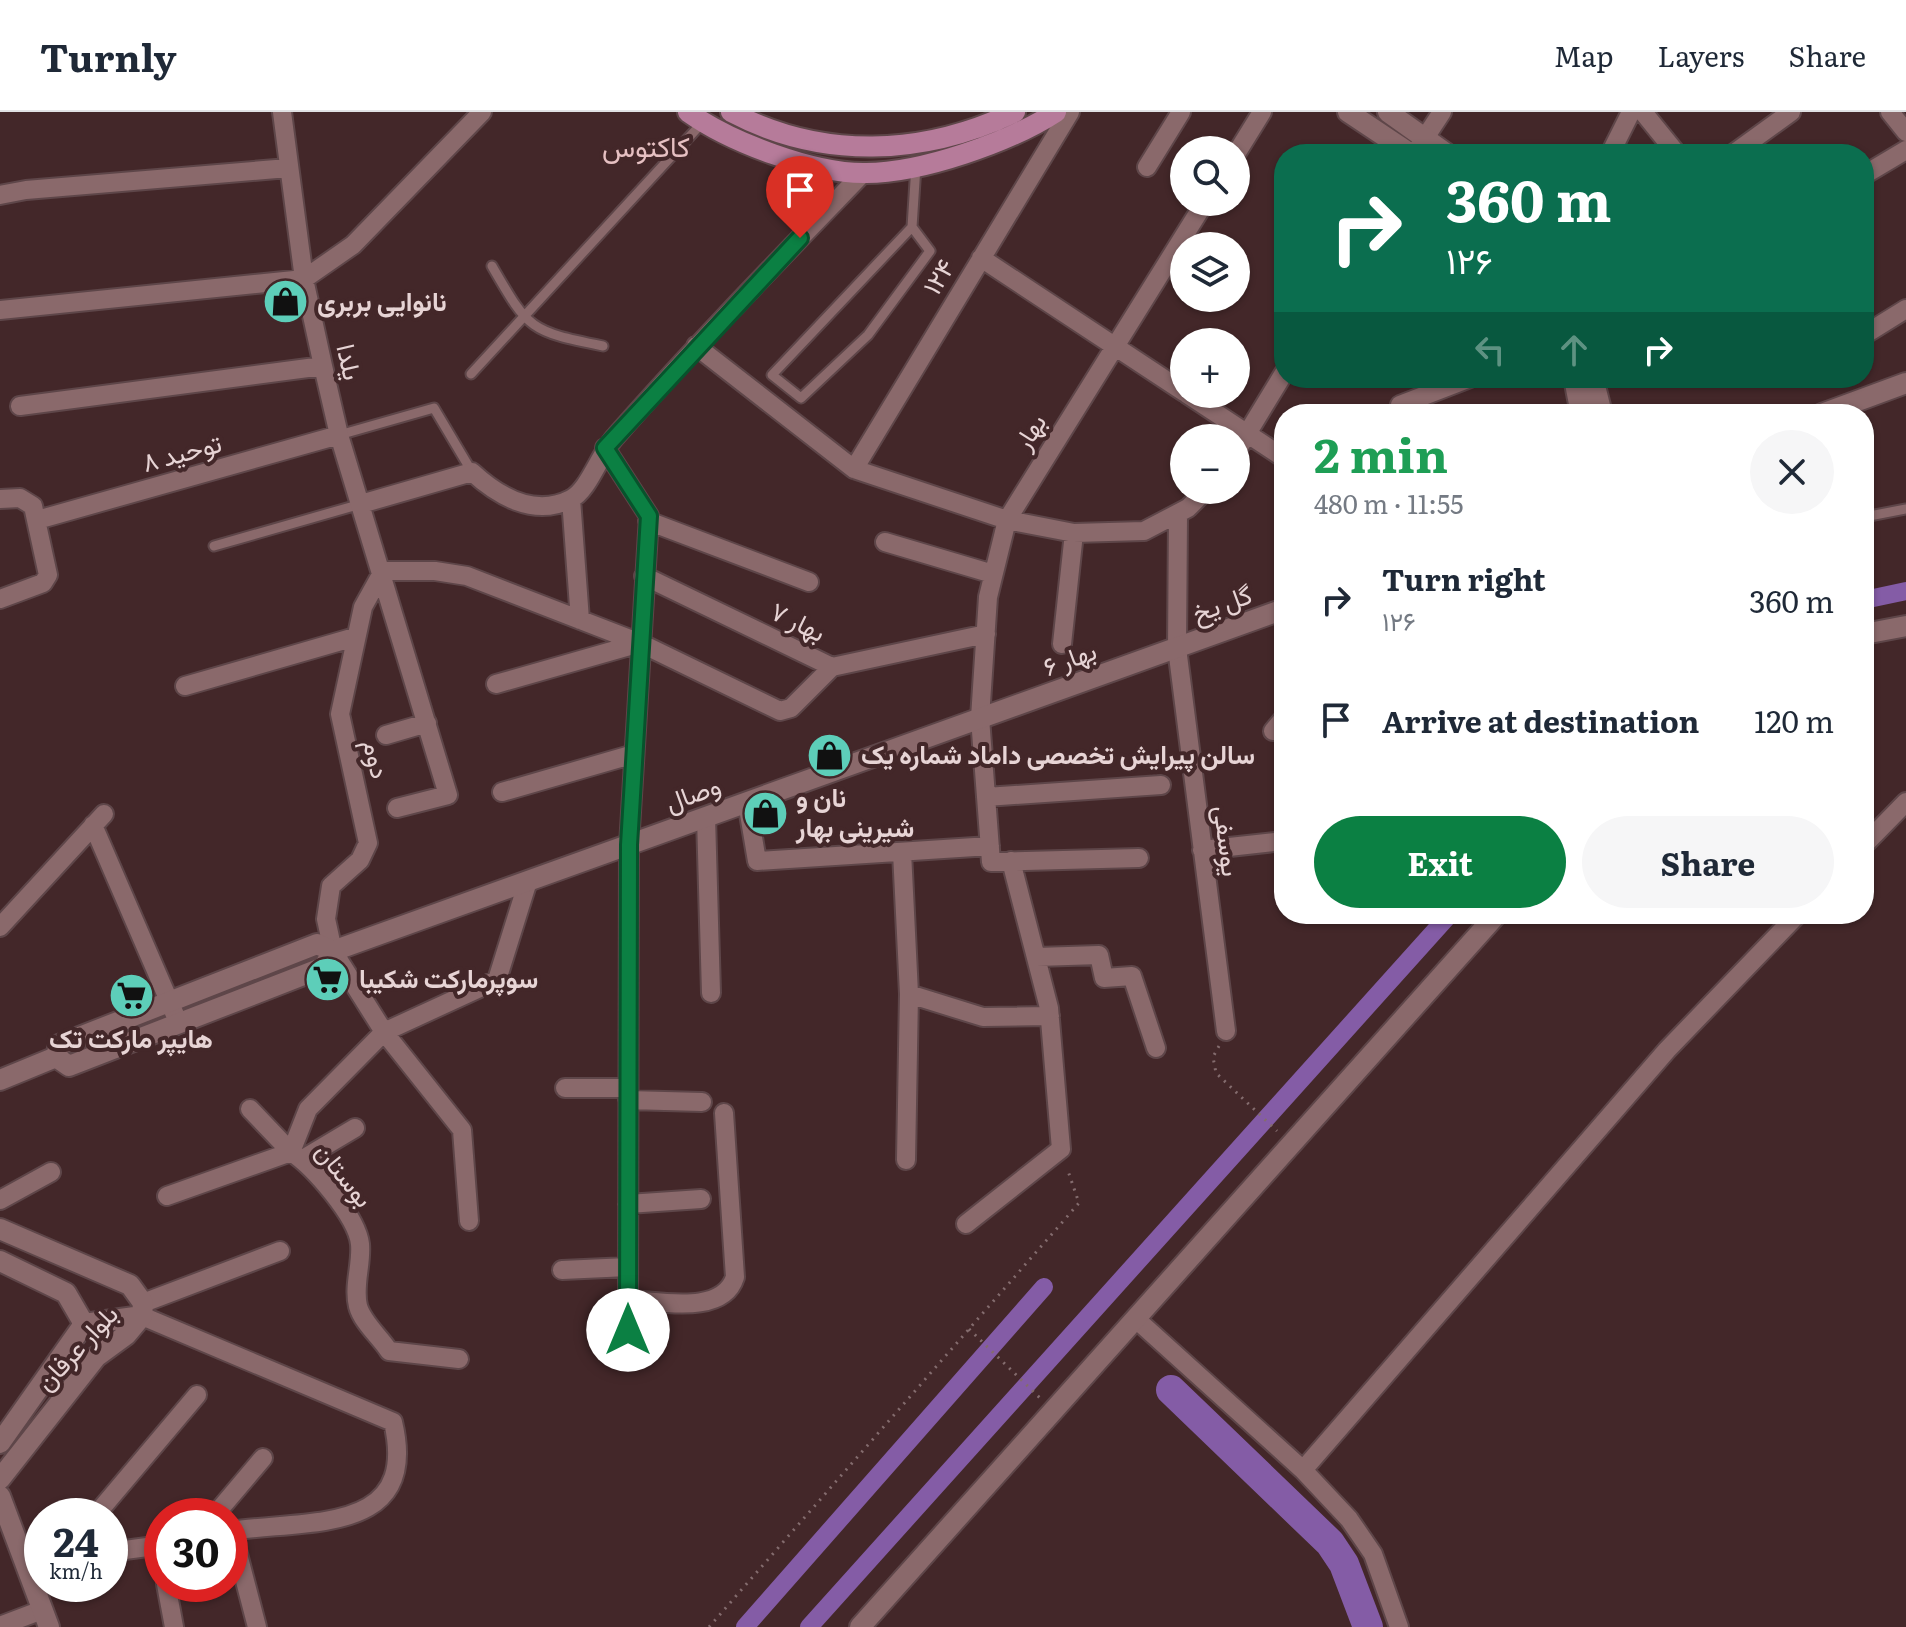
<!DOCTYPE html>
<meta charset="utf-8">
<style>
:root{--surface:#fff;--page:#f6f6f7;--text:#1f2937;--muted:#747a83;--line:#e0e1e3;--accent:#0b8043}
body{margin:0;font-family:Literata,Vazirmatn,serif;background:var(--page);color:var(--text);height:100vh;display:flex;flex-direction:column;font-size:30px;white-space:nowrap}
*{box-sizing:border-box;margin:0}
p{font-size:26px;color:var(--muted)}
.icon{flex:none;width:44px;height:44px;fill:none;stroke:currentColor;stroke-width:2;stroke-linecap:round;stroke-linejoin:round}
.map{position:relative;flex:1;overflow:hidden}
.sheet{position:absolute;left:1274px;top:292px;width:600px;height:520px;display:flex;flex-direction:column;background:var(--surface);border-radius:32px;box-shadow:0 2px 6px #0004}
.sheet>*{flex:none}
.top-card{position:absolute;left:1274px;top:32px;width:600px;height:244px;border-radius:32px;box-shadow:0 2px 6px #0004;background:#0b6e4f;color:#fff;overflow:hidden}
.tools{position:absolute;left:1170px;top:24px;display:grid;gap:16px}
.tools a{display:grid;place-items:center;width:80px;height:80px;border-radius:50%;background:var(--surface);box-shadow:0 2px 6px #0004;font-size:40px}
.speed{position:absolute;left:24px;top:1386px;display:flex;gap:16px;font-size:40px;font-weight:700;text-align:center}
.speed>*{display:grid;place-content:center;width:104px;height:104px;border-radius:50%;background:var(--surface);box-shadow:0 2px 6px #0004;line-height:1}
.speed small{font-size:20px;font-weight:400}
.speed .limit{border:12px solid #d22;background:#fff;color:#111}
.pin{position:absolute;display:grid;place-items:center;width:68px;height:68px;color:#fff;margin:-82px -34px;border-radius:50% 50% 50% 0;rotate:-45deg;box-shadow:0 0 8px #0007}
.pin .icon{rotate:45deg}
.me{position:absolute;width:88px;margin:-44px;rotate:0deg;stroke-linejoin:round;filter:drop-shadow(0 0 6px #0008)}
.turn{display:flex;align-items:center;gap:28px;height:168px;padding:0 40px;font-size:36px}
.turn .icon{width:104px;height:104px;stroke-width:2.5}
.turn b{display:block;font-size:56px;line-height:68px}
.lanes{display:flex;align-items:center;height:76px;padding:0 40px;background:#0003;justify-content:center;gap:40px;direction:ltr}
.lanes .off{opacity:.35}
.round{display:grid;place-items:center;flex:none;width:84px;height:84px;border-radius:42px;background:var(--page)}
.head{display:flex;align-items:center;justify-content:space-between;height:136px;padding:0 40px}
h1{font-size:48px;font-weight:700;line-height:60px;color:#1e9e55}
.primary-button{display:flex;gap:16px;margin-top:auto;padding:16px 40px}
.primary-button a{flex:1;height:92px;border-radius:48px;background:var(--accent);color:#fff;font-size:32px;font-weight:700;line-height:92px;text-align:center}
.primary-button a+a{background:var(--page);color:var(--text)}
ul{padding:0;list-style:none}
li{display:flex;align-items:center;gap:24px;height:120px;padding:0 40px}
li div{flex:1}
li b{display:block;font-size:30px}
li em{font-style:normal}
header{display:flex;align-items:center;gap:48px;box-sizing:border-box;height:112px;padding:0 40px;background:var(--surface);border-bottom:2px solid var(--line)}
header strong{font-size:38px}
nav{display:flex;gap:44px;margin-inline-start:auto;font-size:28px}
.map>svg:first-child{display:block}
</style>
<header>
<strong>Turnly</strong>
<nav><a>Map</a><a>Layers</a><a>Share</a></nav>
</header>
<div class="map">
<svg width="1906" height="1515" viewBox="0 0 1906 1515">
<rect width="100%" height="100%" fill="#432729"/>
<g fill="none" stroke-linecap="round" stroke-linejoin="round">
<!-- canal -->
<path stroke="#845ca6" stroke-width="18" d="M1864,488L1906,479
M745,1515L1044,1175
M809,1515L1450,802"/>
<!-- river -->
<path stroke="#845ca6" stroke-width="30" d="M1171,1278L1330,1431L1344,1452L1368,1515"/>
<defs>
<path id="service" d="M912,115L930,139L868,223L801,286L772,263L912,115L916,54
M492,154C529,218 529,219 603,234
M471,262L703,10
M339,323L434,296L472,360
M1864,405L1906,397
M214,434L361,392"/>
<path id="minor" d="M282,0L304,167L323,254L339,323L448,683L397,696
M1643,0L1677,42
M1890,0L1906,20
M1417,38L1442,0
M1236,42L1262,0
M1610,42L1631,0
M1733,42L1791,0
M1147,55L1181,0
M1864,63L1906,38
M0,83L26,78L288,56
M981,146L1184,280
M0,198L304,167L353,133L482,0
M1864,223L1906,197
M696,234L854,357L1007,408L1074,421L1144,419L1188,396L1206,378
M1187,282L1284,346
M1400,293L1470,266
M20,294L323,254
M605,336L649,404L629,733L628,1218
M1236,340L1284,261
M854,357L1070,0
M0,387L20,386L33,394L48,463L43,471L0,487
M571,387L580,508
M361,392L472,360C497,383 534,406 571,387C589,378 600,341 616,324C695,234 779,148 862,62
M1178,402L1177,536L1226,919
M37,408L339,323
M648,409L809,470
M885,430L993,462
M383,459L363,495L340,602L368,731L360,748L331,774L326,807L333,839L384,920L462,1018L469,1109
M383,459H435L467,464L640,531L780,599L791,596L832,555
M644,464L832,555L986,522
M1062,532L1074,421
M496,572L640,531
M185,574L355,525
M1273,619L1284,606
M386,623L427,611
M502,680L634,642
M986,685L1161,673
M747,690L757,749L990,734
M706,705L711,881
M93,713L179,912
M1864,733L1906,690
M1202,738L1284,729
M902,740L909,882L906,1048
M1139,746L991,750L980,606L988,485L1007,408L1205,90
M0,815L104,702
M1037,845L1099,843L1104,866L1132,864L1156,936
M909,882L983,905L1050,904
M565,976H628
M628,988L702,990
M303,1047L355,1016
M167,1084L291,1040L250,997
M0,1088L51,1060
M628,1092L701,1087
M966,1112L1061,1037L1049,896L1011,749
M562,1158L628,1155
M628,1188C659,1189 723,1204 735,1165L724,1001
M143,1191L280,1139
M142,1204L393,1310C420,1424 308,1407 230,1419
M1136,1207L1303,1358L1349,1407L1373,1442L1399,1515
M459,1247L389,1239C380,1225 362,1210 358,1194C353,1174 362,1152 360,1132C357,1105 314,1055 291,1040L308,997L384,920L497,868L528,769
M1303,1358L1667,938L1798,802
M95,1404L197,1283
M214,1404L263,1346
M232,1419L257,1515
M158,1434L162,1453
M110,1440L162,1433
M25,1451L42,1449
M166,1472L174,1515
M0,1514L42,1498"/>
<path id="secondary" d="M1348,0L1411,42
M1388,0L1447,42
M1574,266L1581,302
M1593,266L1602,302
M1822,302L1906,271
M1864,522L1906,514
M56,945L69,954L324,855L333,839L1284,497
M56,945L59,933L317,832L333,839
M0,968L56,945
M0,1117L130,1173L143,1191L142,1204L126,1223L96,1245L0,1367
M0,1149L66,1181L84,1212L0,1331
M84,1212L142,1204
M0,1384L49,1515
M860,1515L1497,802"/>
<path id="primary" d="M688,0C730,30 814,62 866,61C921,61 1010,30 1056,0
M731,0C822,48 923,44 1015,0"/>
</defs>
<!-- service casing -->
<use href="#service" stroke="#5e4649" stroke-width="13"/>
<!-- minor casing -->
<use href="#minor" stroke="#5e4649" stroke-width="22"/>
<!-- secondary casing -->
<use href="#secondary" stroke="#5e4649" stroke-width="24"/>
<!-- primary casing -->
<use href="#primary" stroke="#5e4649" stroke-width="24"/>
<!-- path -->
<path stroke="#846c6e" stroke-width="3" stroke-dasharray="2 6" stroke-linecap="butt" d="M1219,934L1213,945L1216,961L1277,1019
M969,1217L1041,1287
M709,1515L1079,1091L1067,1056"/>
<!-- service -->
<use href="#service" stroke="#8a696b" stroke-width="9"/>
<!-- minor -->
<use href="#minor" stroke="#8a696b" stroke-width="18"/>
<!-- secondary -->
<use href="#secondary" stroke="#8a696b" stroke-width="20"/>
<!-- primary -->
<use href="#primary" stroke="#b67b9a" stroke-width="20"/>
</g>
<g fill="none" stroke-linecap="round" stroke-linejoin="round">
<defs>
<path id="route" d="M628,1218L629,733L649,404L605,336L800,126"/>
</defs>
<!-- route casing -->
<use href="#route" stroke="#07532c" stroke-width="20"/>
<!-- route -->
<use href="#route" stroke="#0b8043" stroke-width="14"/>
</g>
<!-- icons -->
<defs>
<symbol id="shop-disc" viewBox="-11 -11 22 22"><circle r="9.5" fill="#5dceb9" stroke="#432729"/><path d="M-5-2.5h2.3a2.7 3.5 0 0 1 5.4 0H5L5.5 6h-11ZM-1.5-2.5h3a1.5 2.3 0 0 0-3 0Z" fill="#111"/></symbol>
<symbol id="supermarket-disc" viewBox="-11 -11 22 22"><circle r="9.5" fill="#5dceb9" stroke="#432729"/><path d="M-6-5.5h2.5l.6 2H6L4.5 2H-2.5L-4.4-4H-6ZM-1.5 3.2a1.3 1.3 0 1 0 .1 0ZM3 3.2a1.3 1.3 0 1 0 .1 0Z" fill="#111"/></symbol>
</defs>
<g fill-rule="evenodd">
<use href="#shop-disc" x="260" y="164" width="51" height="51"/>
<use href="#shop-disc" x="804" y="618" width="51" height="51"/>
<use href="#shop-disc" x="740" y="676" width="51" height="51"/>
<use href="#supermarket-disc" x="302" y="842" width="51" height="51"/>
<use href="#supermarket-disc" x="106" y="858" width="51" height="51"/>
</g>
<g text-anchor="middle" stroke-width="8" stroke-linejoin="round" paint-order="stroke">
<!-- street labels -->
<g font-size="26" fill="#e7d4d5" stroke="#432729">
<text transform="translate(939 165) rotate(-59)" y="9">۱۲۴</text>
<text transform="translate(349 250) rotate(77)" y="9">یلدا</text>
<text transform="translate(1030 320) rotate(-58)" y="9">بهار</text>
<text transform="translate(182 341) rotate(-15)" y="9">توحید ۸</text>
<text transform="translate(1222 492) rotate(-20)" y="9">گل یخ</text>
<text transform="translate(798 510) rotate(26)" y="9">بهار ۷</text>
<text transform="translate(1070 547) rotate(-20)" y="9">بهار ۶</text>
<text transform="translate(376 647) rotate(76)" y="9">دوم</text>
<text transform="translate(693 682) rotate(-20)" y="9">وصال</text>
<text transform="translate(1227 729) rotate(83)" y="9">یوسفی</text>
<text transform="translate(344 1063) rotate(51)" y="9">بوستان</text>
<text transform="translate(77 1236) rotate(-47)" y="9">بلوار عرفان</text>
</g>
<!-- poi labels -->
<g font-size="26" font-weight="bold" fill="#e7d4d5" stroke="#432729" text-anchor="start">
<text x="317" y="199">نانوایی بربری</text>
<text x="861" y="652">سالن پیرایش تخصصی داماد شماره یک</text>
<text x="796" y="695">نان و<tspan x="796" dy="30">شیرینی بهار</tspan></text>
<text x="359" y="876">سوپرمارکت شکیبا</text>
<text x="131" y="936" text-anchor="middle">هایپر مارکت تک</text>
</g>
<!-- neighbourhood labels -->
<g font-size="28" fill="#e6c0c2" stroke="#432729">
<text x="646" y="45">کاکتوس</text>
</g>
</g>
</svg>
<div class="tools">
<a><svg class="icon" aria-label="search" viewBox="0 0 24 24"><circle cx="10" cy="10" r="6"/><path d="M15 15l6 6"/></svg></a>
<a><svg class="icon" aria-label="layers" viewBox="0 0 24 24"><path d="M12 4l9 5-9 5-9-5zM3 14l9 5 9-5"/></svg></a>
<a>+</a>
<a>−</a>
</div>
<div class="speed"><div>24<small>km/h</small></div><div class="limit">30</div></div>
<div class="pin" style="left:800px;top:126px;background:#d93025"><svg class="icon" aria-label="arrive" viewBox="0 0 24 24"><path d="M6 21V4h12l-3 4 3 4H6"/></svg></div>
<svg class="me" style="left:628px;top:1218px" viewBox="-20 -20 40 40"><circle r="19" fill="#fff"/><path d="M0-13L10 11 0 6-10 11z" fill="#0b8043"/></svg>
<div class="top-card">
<div class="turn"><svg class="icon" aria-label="right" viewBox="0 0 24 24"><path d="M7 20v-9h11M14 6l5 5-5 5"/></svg><div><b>360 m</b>۱۲۶</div></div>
<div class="lanes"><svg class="icon off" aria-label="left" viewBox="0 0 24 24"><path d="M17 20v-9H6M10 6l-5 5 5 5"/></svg><svg class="icon off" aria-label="ahead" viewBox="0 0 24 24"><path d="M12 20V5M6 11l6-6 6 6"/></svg><svg class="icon" aria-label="right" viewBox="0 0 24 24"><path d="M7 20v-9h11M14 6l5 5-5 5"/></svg></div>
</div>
<section class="sheet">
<div class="head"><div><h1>2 min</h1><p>480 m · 11:55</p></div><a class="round"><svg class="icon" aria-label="close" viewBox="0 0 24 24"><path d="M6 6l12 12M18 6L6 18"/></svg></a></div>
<ul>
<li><svg class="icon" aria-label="right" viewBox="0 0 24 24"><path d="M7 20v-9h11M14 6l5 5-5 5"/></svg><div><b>Turn right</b><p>۱۲۶</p></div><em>360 m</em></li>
<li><svg class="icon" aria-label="arrive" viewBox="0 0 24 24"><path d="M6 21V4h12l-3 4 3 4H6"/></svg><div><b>Arrive at destination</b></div><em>120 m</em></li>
</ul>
<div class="primary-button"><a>Exit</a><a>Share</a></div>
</section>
</div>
